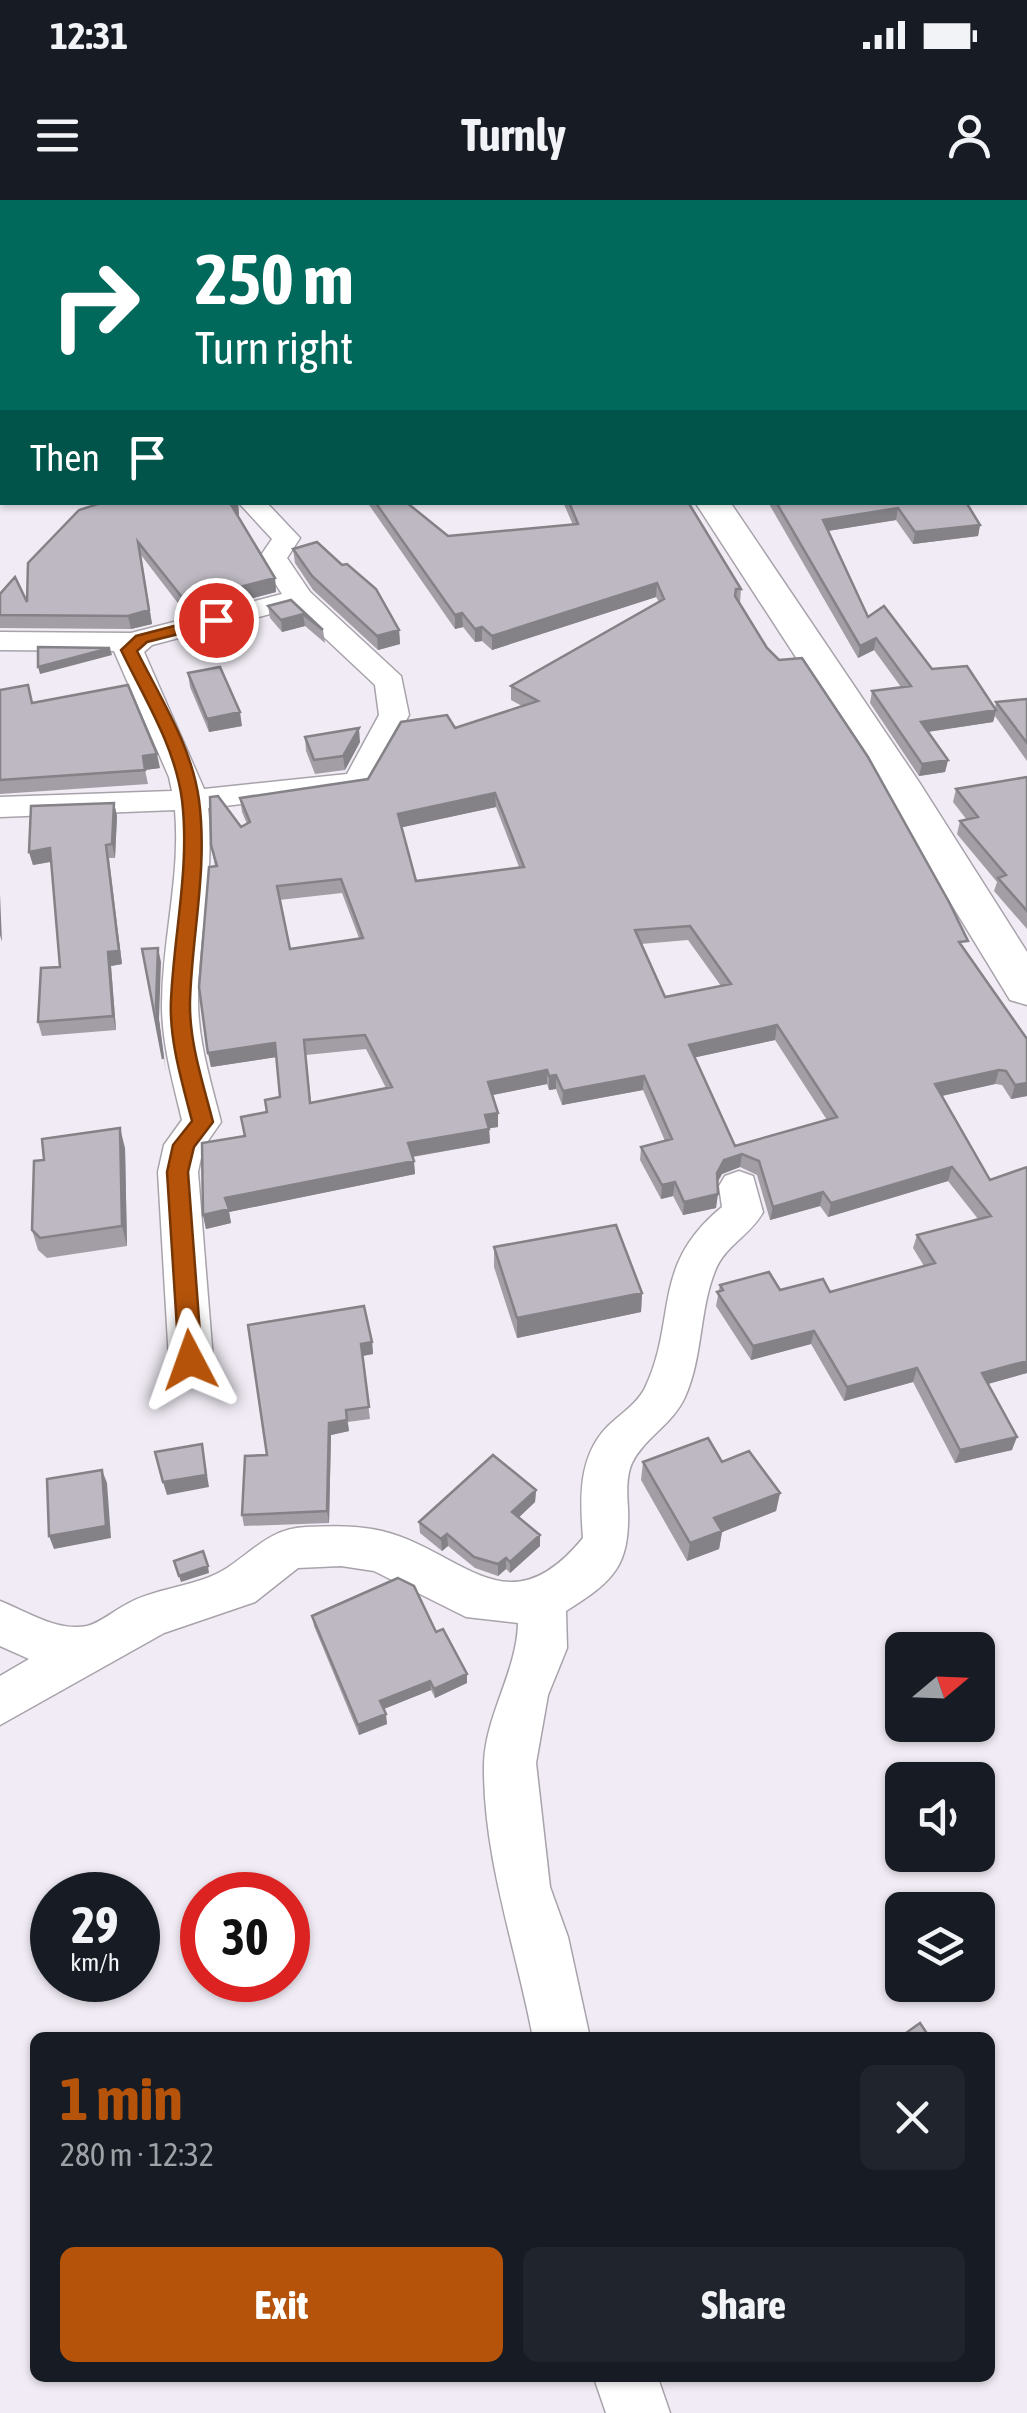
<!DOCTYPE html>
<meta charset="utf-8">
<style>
:root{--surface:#171b24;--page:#20242c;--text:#f1f3f6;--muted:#9ea1a6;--accent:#b45309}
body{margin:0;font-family:"Asap Condensed",sans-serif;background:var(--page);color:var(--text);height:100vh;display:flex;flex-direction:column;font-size:38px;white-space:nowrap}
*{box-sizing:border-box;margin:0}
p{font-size:32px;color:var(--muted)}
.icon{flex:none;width:55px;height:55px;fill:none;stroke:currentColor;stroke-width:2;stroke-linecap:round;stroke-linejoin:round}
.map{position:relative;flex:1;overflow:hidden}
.details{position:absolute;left:30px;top:1832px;width:965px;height:350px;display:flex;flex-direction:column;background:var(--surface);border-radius:15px;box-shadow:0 2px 8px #0004}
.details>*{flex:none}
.guide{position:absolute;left:0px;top:0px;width:1028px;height:305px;box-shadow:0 2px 8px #0004;background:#00695c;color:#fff;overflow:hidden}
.needle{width:65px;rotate:71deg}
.controls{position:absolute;left:885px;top:1432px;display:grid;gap:20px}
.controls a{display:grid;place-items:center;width:110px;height:110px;border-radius:15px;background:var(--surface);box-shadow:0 2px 8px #0004;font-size:50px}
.speed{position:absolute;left:30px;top:1672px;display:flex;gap:20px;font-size:50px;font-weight:700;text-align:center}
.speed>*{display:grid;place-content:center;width:130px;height:130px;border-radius:50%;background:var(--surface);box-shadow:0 2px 8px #0004;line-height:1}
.speed small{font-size:25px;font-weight:400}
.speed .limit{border:15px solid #d22;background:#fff;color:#111}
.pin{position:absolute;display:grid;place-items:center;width:85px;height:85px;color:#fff;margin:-42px;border:5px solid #fff;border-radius:50%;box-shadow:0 2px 10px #0007}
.me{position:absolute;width:110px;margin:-55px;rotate:356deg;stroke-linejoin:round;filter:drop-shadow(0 0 8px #0008)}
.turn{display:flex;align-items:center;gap:35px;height:210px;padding:0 30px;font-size:45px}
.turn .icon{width:130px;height:130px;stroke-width:2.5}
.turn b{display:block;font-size:70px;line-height:85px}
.then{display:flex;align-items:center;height:95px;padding:0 30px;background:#0003;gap:20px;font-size:38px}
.round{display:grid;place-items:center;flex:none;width:105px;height:105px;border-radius:15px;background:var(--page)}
.summary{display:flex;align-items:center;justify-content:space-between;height:170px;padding:0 30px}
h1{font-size:60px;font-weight:700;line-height:75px;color:var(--accent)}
.cta{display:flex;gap:20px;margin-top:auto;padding:20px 30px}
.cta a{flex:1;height:115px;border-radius:15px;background:var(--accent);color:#fff;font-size:40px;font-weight:700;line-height:115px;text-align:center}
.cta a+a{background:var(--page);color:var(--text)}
.status{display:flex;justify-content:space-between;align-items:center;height:70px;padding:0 50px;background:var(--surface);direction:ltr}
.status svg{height:28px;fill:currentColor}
header{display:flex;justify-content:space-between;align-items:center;height:130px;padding:0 30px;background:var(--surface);font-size:45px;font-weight:700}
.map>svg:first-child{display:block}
</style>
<div class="status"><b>12:31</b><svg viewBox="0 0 49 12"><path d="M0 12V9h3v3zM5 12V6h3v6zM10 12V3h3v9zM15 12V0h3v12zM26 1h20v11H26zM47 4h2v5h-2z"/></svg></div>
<header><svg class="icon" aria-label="menu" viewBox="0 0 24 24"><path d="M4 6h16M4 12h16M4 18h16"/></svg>Turnly<svg class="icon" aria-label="person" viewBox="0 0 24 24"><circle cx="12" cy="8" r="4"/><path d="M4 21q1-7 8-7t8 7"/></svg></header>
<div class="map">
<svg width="1027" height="2213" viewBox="0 0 1027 2213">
<rect width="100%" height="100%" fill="#f0ebf4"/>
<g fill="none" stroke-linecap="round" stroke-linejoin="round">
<defs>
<path id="street" d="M1027,74V88L1025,89V75Z
M2,235V251L0,252V236Z
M238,302H266L300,338L287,358L310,392L401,476L409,515L369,589L208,608C215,673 198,736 198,801C198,842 211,882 221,922L203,948L198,972L213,1160L206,1172L191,1177L176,1172L169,1160L158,972L164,945L182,920C173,882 162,844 162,805C162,740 181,676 175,610L0,617V597L172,591L169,577L114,451L0,450V432L131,433L282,394L259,358L272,339ZM293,408L375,485L379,515L347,574L204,589L144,452L152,445Z
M739,971L753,976L763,1012C751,1035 725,1045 715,1071C699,1111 703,1157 685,1197C673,1224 644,1238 632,1263C626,1276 627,1294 628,1308C630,1366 614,1381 566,1411L567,1448L548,1495L536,1563L550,1687L568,1737L590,1838H533C516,1747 483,1658 484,1565C485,1515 517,1472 518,1423L466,1417L374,1371L341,1366L298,1368L255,1402L164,1433L0,1525V1476L29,1459L0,1446V1401C26,1411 57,1432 87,1426C100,1423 115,1410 127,1404C157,1387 198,1387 227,1368C254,1350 272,1328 306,1327C331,1326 357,1325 382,1331C463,1351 507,1431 583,1338C580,1299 578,1257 607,1227C619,1215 637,1204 645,1188C678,1118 650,1066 722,1007L719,986L725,976Z
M594,2178H658L670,2213H606Z"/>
<path id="secondary" d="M486,0H513L514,2H487Z
M695,302H730L919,582L1027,752V805L1010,800L877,582Z"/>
</defs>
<!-- street casing -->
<use href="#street" stroke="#a8a3ab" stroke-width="3"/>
<!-- secondary casing -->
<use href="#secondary" stroke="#a8a3ab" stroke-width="3"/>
<!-- street -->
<use href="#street" fill="#fff" fill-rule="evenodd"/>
<!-- secondary -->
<use href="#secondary" fill="#fff" fill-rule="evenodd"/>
</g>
<!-- wall -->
<path fill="#a39ea6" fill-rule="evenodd" d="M104,302H238L239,315H237L275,378L276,392L187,415L141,355L152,424L131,429L0,428V394L27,402Z
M367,302H406L448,336L573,325L563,302H688L741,389L740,403L767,448L965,750L1027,896L1011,899L1002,885L995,884L942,896L990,980L1027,967V1173L988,1184L1012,1250L955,1263L913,1182L844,1201L811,1144L751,1160L716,1106L720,1085L830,1092L924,1066L913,1048L917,1035L978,1019L948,981L828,1017L820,1006L770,1020L757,975L740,967L722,974L717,982L716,1008L683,1015L673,996L661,999L640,960L641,947L665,941L643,890L562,905L556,889L549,890L547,884L492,895L498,927L489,928L490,943L413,957L415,974L229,1012L231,1023L206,1029L203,1015L244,936L241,917L267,912L280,897L276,857L211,867L207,847L215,666L211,645L247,624L242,612L240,598L368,579L455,528L522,506L511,500V486L659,402L656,397L492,450L482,441L475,442L463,427L455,429ZM496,607L519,667L416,681L402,627ZM342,693L359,738L290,749L279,700ZM688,740L721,786L665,797L641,744ZM775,840L827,920L735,946L695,857ZM366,849L386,888L311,903L306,855Z
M747,302H966L980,325L978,336L913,344L896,320L828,331L868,417L932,469L995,508L996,502L1027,499V561L995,516L993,522L928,532L948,560L945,572L919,576L870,503L872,491L901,487L874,450L858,458L769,304L748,305Z
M293,349L399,430L400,444L378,450L313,390L295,363Z
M291,400L323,430L325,443L305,426L282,432L270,418L268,406Z
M188,473L242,526L209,532L190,487Z
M0,490L32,503L160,568L145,570L148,584L0,594Z
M305,537L360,542L345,570L315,574L306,551Z
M1027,577V729L994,691L997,682L957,634L960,621L967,620L953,602L956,589Z
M114,603L117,616L115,658H109L122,764L111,766L116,830L42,836L38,822L60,767L51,662L33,665L29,652Z
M125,948L127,1046L47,1058L38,1050L32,1030Z
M494,1047L642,1093L641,1112L517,1138L494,1067Z
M372,1142L373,1154L362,1156L370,1219L348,1222L349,1231L331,1235L329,1323L244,1326L242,1315L267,1255Z
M643,1262H722L780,1293L776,1311L722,1332L719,1349L687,1361L641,1280Z
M536,1290L535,1302L519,1317L540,1346L510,1373L506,1369L498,1376L475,1368L448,1346L442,1351L420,1333L419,1322Z
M312,1416L436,1432L467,1483L435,1498L431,1490L384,1509L387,1524L359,1535L314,1426Z"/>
<!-- shaded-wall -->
<path fill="#848187" d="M245,0H279L272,2H238Z
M238,302L239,315L232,316L230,303Z
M898,308L896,320L821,332L823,320Z
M980,325L978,336L913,344L915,332Z
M138,342L152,424L131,429L128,416Z
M275,378L276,392L187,415L185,401Z
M657,383L656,397L492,450V436Z
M462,413L463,427L455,429V415Z
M303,414L305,426L282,432L281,420Z
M482,427V441L475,442V429Z
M399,430L400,444L378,450L377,436Z
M876,438L874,450L858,458L860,446Z
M110,448L112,455L40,474L38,467Z
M996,510L993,522L919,533L921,522Z
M240,512L242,526L209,532L207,519Z
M359,528L360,542L345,570L343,556Z
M157,554L160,568L145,570L143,556Z
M948,560L945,572L919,576L922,564Z
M495,593L496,607L399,628L398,614Z
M114,603L117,616L115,658L112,644Z
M106,645L122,764L111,766L116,830L113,816L108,752Z
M50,648L54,661L33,665L29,652Z
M0,693V694L2,742L0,735Z
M158,748L161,762L159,820L166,873L156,806Z
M777,825L775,840L688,859L689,845Z
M275,843L277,857L211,867L208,853Z
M547,870V884L488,896V882Z
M999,870L995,884L932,898L935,884Z
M556,875V889L549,890V876Z
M644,876L643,890L562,905L563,891Z
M1027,883V896L1011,899L1015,885Z
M498,913V927L485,929V915Z
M120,928L125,948L127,1046L122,1026Z
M489,929L490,943L409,957L408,943Z
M742,954L740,967L722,974L715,987L717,973L724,960Z
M414,961L415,974L229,1012L231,1023L206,1029L203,1015L225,998Z
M952,967L948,981L828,1017L831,1003Z
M675,982L673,996L661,999L662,985Z
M823,992L820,1006L770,1020L773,1007Z
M718,994L716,1008L683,1015L684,1002Z
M642,1093L641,1112L517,1138V1118Z
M814,1131L811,1144L751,1160L753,1146Z
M372,1142L373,1154L362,1156L361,1144Z
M1027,1161V1173L977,1187L982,1173Z
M917,1168L913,1182L844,1201L847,1187Z
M347,1220L349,1231L331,1235L329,1323L327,1311L329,1223Z
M1017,1237L1012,1250L955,1263L960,1250Z
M202,1244L209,1287L167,1295L163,1282Z
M102,1270L107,1283L111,1338L54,1349L49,1336Z
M536,1290L535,1302L512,1324V1312Z
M780,1293L776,1311L722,1332L719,1349L687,1361L690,1343L714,1318Z
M447,1334L448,1346L442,1351L441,1339Z
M540,1335V1346L510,1373V1362Z
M506,1358V1369L498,1376V1364Z
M208,1366L209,1373L181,1382L179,1376Z
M467,1474V1483L435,1498L434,1489Z
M430,1481L431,1490L381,1510L380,1501Z
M386,1514L387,1524L359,1535L358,1525Z"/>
<!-- building -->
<path fill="#bdb8c1" stroke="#848187" stroke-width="2.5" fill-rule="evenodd" d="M0,0H245L238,2H2V223L0,221Z
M313,0H450L452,2H315Z
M572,0H630L632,2H573Z
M104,302H232L230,303L275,378L185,401L138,342L149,410L128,416L0,415V394L15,377L27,402L28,363L79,310Z
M375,302H406L448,336L578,324L569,302H688L741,389H736L735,396L767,448L779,460L802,458L868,557L949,702L968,741L959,742L1027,839V883L1015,885L1006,871L999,870L935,884L990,980L1027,967V1161L982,1173L1017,1237L960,1250L917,1168L847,1187L814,1131L753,1146L717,1092L723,1090L720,1085L769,1072L780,1090L823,1079L830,1092L935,1063L917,1035L991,1016L952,967L831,1003L823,992L773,1007L759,961L742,954L724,960L717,973L718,994L684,1002L675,982L662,985L641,947L672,939L644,876L563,891L556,875L549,876L547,870L488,882L498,913L485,915L489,929L408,943L414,961L225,998L229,1009L203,1015L202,943L245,936L241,917L267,912L265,900L280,897L275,843L208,853L207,847L199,787L209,667L217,666L211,645L210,597L218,596L241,627L250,622L240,598L368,579L401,522L447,515L455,528L538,501L511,486L664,399L657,383L492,436L482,427L475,429L462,413L455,415ZM495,593L524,667L416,681L398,614ZM341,679L363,738L290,749L277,686ZM690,726L731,784L665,797L635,730ZM777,825L837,917L735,946L689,845ZM365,835L392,887L310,903L304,840Z
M776,302H966L980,325L915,332L898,308L823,320L868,417L884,406L932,469L967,466L996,510L921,522L948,560L922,564L872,491L911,486L876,438L860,446Z
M317,342L342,365L347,364L376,389L399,430L377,436L312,376L293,349Z
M291,400L323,430L303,414L281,420L268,406Z
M38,447L110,448L38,467Z
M220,467L240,512L207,519L188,473Z
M28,485L32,503L128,485L157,554L143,556L145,570L0,580V490Z
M1027,499V543L996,502Z
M359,528L343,556L314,560L305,537Z
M1027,577V711L998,678L1006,675L960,621L978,617L956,589Z
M114,603L112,644L106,645L119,751L108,752L113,816L38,822L41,768L60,767L50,648L29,652L31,606Z
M158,748L156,806L163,859L142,749Z
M120,928L122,1026L40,1038L32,1030L34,961L44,960L42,939Z
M616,1025L642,1093L517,1118L494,1047Z
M364,1106L372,1142L361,1144L369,1207L346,1210L347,1220L329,1223L327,1311L242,1315L245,1256L267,1255L248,1125Z
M708,1238L722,1262L749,1251L780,1293L714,1318L722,1331L690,1343L643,1262Z
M202,1244L206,1275L163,1282L155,1252Z
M493,1255L536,1290L512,1312L540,1335L510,1362L506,1358L498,1364L474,1357L447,1334L441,1339L419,1322Z
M102,1270L106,1326L49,1336L47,1279Z
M203,1351L208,1366L179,1376L174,1361Z
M398,1378L414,1386L436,1432L443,1429L467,1474L434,1489L430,1481L380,1501L386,1514L358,1525L312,1416Z
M920,1823L930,1838H899Z"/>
<!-- route -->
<path fill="#b45309" stroke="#753606" stroke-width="2.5" d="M216,415L222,416V423L147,442L137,451C161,499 192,547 199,600C208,668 192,734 190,801C189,842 203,883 213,922L194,947L188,972L202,1160L190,1169L179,1160L167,972L173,945L192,921C182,882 169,840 171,800C174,733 190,667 182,600C175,546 144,498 121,450L136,436Z"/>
</svg>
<div class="controls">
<a><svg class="needle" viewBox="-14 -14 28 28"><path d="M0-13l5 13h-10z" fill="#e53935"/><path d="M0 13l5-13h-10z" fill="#9ea1a6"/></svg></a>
<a><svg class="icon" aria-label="sound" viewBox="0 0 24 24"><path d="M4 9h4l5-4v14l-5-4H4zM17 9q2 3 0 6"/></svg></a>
<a><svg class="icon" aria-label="layers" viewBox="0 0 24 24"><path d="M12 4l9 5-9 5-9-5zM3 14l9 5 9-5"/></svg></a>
</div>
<div class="speed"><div>29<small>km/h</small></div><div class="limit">30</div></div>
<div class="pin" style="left:216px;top:420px;background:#d93025"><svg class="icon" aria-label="arrive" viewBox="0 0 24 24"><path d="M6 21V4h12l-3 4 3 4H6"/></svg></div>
<svg class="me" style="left:190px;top:1160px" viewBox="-20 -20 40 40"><path d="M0-17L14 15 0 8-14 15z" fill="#b45309" stroke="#fff" stroke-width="4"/></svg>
<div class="guide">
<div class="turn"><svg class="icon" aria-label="right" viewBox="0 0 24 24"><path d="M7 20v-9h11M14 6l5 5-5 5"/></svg><div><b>250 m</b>Turn right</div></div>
<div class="then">Then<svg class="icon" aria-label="arrive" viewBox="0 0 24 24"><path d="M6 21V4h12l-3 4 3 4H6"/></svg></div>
</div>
<section class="details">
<div class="summary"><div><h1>1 min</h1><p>280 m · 12:32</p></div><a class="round"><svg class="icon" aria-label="close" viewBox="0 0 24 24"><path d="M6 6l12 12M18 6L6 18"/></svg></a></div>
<div class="cta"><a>Exit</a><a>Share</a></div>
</section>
</div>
